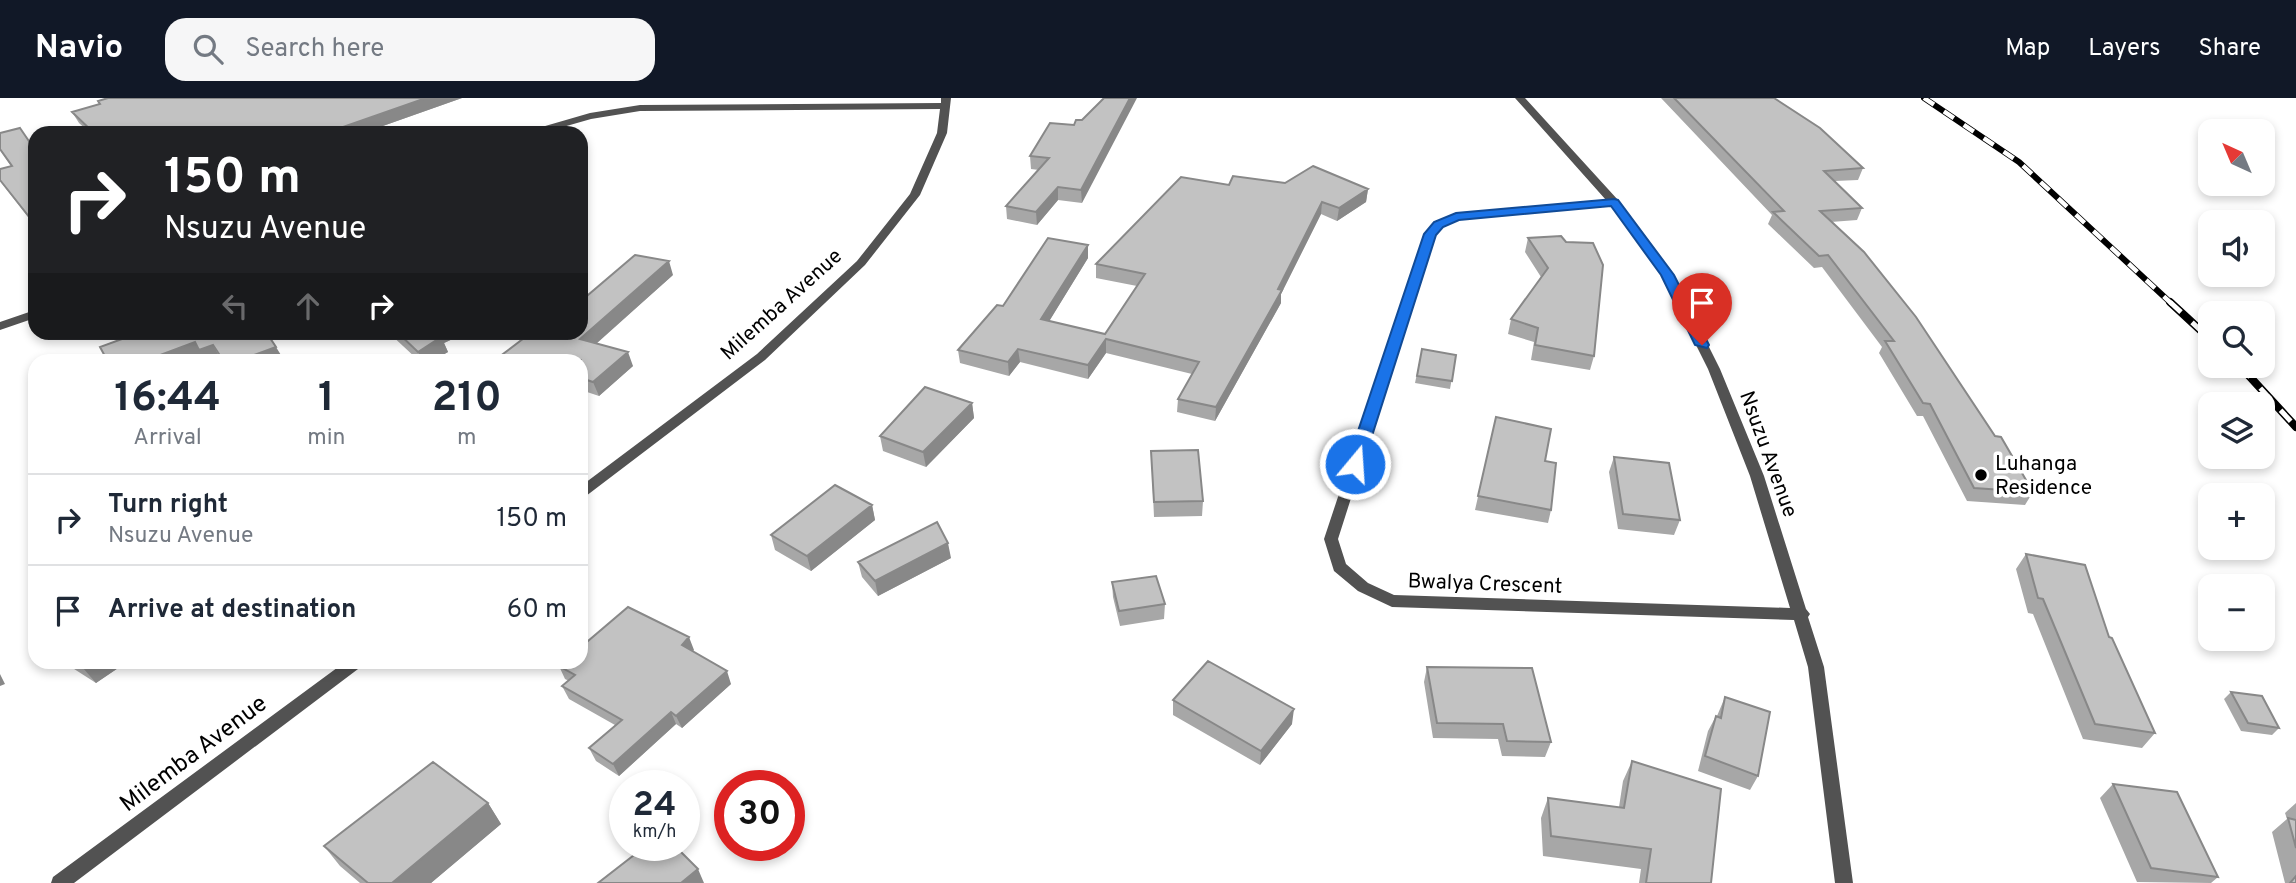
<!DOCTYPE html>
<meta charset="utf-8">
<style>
:root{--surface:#fff;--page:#f6f6f7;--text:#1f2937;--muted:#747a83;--line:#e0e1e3;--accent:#111827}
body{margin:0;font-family:Overpass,sans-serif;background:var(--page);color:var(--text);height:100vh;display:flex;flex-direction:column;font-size:26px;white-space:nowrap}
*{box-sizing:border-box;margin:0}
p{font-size:23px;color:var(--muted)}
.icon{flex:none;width:38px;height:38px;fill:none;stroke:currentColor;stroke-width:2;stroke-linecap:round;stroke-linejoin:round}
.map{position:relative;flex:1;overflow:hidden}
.details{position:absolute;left:28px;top:256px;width:560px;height:315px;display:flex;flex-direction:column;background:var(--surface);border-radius:21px;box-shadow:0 4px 10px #0003}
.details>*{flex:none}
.guide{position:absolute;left:28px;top:28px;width:560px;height:214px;border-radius:21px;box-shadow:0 4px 10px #0003;background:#202124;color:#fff;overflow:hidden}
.needle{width:46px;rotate:316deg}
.controls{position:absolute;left:2198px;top:21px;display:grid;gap:14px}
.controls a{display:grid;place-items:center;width:77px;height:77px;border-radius:14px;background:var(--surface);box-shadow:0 4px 10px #0003;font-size:35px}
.speed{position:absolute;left:609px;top:672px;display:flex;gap:14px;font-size:35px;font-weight:700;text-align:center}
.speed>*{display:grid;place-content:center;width:91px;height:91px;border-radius:50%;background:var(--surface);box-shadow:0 4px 10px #0003;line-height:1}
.speed small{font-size:18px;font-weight:400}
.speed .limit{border:10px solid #d22;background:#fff;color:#111}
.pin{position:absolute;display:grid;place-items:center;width:60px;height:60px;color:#fff;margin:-72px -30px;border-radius:50% 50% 50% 0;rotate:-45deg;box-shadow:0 0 7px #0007}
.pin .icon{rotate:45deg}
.me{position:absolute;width:77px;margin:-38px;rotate:18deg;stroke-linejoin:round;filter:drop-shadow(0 0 5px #0008)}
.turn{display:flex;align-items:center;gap:24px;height:147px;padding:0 21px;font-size:32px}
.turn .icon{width:91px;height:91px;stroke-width:2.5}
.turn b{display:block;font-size:49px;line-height:60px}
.lanes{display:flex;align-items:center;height:66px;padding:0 21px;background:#0003;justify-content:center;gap:35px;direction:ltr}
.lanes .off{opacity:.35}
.eta{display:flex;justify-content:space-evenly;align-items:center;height:119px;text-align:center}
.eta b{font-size:42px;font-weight:700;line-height:49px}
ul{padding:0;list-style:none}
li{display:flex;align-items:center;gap:21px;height:91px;padding:0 21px;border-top:2px solid var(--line)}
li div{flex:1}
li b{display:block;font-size:26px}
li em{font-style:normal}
header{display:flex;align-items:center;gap:42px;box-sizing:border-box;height:98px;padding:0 35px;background:var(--accent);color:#fff}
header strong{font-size:33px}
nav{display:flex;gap:38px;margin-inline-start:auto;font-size:24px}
.search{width:490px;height:63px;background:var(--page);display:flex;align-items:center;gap:18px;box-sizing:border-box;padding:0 24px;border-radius:21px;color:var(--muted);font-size:26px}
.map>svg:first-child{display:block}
</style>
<header>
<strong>Navio</strong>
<div class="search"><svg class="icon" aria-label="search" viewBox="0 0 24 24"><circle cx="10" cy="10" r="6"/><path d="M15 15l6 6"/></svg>Search here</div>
<nav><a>Map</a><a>Layers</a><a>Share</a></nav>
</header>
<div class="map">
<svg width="2296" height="785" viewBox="0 0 2296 785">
<rect width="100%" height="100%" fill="#fff"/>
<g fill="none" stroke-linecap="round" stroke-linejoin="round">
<!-- street -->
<path fill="#525252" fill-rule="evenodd" d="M941,0H951L947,35L920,97L865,167L765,262L586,398L581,400V388L757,256L857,163L910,96L937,35L940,11L640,13L591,21L542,35H526L528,33L590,15L640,7L941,5Z
M1515,0H1525L1618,102L1673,177L1720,271L1764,378L1806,511L1810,516L1808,519L1824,569L1853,785H1835L1808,569L1794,522L1392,509L1358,493L1334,473L1324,441L1426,134L1435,124L1456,116L1606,102ZM1611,107L1661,177L1708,271L1750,378L1790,510L1394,497L1368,485L1346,466L1338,441L1435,137L1443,128L1458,122Z
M35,212V220L0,232V224Z
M345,564H364L362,568L74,785H51L53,779Z"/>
<defs>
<path id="rail-far1" d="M1924,0L2019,64L2172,206"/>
<path id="rail" d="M2170,204L2210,241
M2240,268L2296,329"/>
</defs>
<!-- rail-far1 casing -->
<use href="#rail-far1" stroke="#000" stroke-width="6"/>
<!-- rail casing -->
<use href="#rail" stroke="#000" stroke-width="8"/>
<!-- rail-far1 -->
<use href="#rail-far1" stroke="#fff" stroke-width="4.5" stroke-dasharray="12" stroke-linecap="butt"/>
<!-- rail -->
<use href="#rail" stroke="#fff" stroke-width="5" stroke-dasharray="15" stroke-linecap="butt"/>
</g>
<!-- wall -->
<path fill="#a7a7a7" d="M108,0H462L363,35H90L79,25L72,14L100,6L98,3Z
M1661,0H1774L1863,70L1858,82L1835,83L1862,110L1857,122L1831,124L1995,338L2033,394L2025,407L1967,403L1923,318H1917L1879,255L1882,249L1822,169L1814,170L1768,126L1772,117Z
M1082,22V105L1058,102L1037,127L1007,121L1006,108L1039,72L1031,71L1030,58Z
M0,35L35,52V128L0,83V71L11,68L0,52Z
M1285,85L1368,91L1366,104L1337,123L1321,116L1281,196V205L1215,323L1177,314L1178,301L1192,276L1106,255L1088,281L1020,264L1009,278L960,265L958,252L1088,147V160L1049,223L1105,236L1137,188L1096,180V166L1229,87Z
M1561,138L1594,258L1590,272L1531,262L1534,244L1508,236L1511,221L1541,179L1525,154L1528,140Z
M673,177L596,245L633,268L599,298L581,292V262L532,234Z
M388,234H457L459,238L444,245L448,254L434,262H418Z
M1422,251L1456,257L1450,291L1415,285Z
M972,305L974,320L926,369L883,353L880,338Z
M1496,319L1545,363L1551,412L1548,425L1475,412Z
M1151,353L1203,403L1202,418L1154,419Z
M1614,359L1680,422L1674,437L1618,431L1609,374Z
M872,407L875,422L811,473L775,452L771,437Z
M2026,456L2109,539L2155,635L2142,650L2083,641L2033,516L2028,515L2016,471Z
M951,460L878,498L862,479L858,464Z
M1112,484L1165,506L1164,521L1120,528L1113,499Z
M694,552L693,553L731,586L682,630L676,626L619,678L596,663L589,650L615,627L569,601L562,588L569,583L565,581L559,568Z
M66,564H127L96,585L71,569Z
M1427,569L1551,644L1545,659L1502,658L1498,641L1433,640L1424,584Z
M2231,594L2279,630L2272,637L2241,633L2224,601Z
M1725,599L1758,678L1750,692L1698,673L1708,633L1716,618H1717Z
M1173,602L1292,626L1260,667L1173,617Z
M1632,663L1711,785H1639L1641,771L1543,758L1541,720L1548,700L1619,709L1623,683Z
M2113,686L2218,779L2211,785L2137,784L2100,700Z
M488,705L501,726L431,785H360L340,768L324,748Z
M2296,705V785H2285L2272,734L2287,721L2285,715Z"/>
<!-- shaded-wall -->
<path fill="#888" d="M426,0H462L363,35H326Z
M1130,0H1137L1082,105L1081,92Z
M1058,89V102L1037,127L1036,114Z
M1368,91L1366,104L1337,123L1339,110Z
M1322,104L1321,116L1281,196V205L1215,323L1216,309L1278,191Z
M1088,147V160L1042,235L1041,221Z
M669,163L673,177L586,255L580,241Z
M433,234H457L459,238L444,245L448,254L434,262H422L418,254Z
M1106,241V255L1088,281V267Z
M195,244L213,247L221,261L216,262H205L203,258L192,262H147Z
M276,249L284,262H240Z
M1018,251L1020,264L1009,278L1008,264Z
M628,254L633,268L599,298L593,284Z
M972,305L974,320L926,369L923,354Z
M872,407L875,422L811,473L807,458Z
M948,445L951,460L878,498L875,483Z
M689,539L694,552L686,559L682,547Z
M92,564H127L96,585L83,570Z
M727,573L731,586L682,630L676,618Z
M0,576L5,586L0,588Z
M1294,611L1292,626L1260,667L1261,653Z
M671,614L676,626L619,678L613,666Z
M488,705L501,726L431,785H392Z
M698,771L704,785H681Z"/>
<!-- building -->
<path fill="#c2c2c2" stroke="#888" stroke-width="2" d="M108,0H426L326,35H94L72,14L100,6L98,3Z
M1104,0H1130L1081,92L1058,89L1036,114L1006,108L1049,60L1030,58L1050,25L1074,27L1076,22H1082Z
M1674,0H1774L1820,30L1863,70L1824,73L1862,110L1820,113L1864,154L1916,219L1995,338L2001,339L2033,394L1974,390L1930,306L1923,305L1885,243H1894L1828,157L1819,158L1773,114L1784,113Z
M20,30L35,52L34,125L0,82V71L12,68L0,51V35Z
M1313,68L1368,91L1339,110L1322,104L1278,191L1282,192L1216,309L1178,301L1199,264L1106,241L1088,267L1018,251L1008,264L958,252L997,207L1003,208L1048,140L1088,147L1041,221L1105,236L1145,176L1096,166L1181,79L1229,87L1233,78L1285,85Z
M1561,138L1566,144L1593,145L1603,167L1594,258L1535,247L1538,230L1511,221L1548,170L1528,140Z
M635,157L669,163L580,241L628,254L593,284L581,280V262H495L532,234H581V203Z
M141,234H266L276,249L240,262H223L213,247L199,252L195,244L147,262H107L100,249Z
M397,234H435L441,239L418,254Z
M1422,251L1456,257L1452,283L1417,278Z
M925,289L972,305L923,354L880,338Z
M1496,319L1551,331L1545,363L1556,365L1551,412L1478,398Z
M1198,352L1203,403L1154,404L1151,353Z
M1614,359L1669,365L1680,422L1623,416Z
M835,387L872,407L807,458L771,437Z
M937,424L948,445L875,483L858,464Z
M2026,456L2085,467L2109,539L2112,540L2155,635L2095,626L2043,501L2038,500Z
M1156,478L1165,506L1119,513L1112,484Z
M628,509L689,539L682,547L727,573L676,618L671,614L613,666L589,650L622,622L562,588L575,577L559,568L564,564H581V549Z
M1208,563L1294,611L1261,653L1173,602Z
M73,564H92L83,570Z
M1427,569L1532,570L1551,644L1507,643L1503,626L1437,625Z
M2231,594L2262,598L2279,630L2248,625Z
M1725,599L1770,614L1758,678L1705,658L1716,618L1721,620Z
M1632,663L1721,691L1711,785H1646L1651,751L1551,738L1548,700L1624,710Z
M433,664L488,705L392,785H368L324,748Z
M2113,686L2177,694L2218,779L2151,770Z
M2288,720L2296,722V750Z
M647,747H674L698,771L681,785H598Z
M2296,778V785H2290Z"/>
<!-- route -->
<path fill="#1a73e8" stroke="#114b97" stroke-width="2" d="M1614,101L1618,102L1674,177L1709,247L1707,250L1695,247L1661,177L1611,108L1459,122L1443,129L1436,137L1363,366L1355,371L1349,370L1347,366L1424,136L1434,124L1456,115Z"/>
<!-- markers -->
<circle fill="#000" stroke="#fff" stroke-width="2.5" cx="1981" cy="377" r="7"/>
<g text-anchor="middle" stroke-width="7" stroke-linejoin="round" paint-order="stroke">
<!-- street labels -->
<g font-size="21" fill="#000" stroke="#fff">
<text transform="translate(781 206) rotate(-42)" y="7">Milemba Avenue</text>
<text transform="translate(1769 356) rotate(70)" y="7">Nsuzu Avenue</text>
<text transform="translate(1485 485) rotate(2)" y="7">Bwalya Crescent</text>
</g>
<!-- poi labels -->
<g font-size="21" fill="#000" stroke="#fff" text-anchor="start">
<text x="1995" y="372">Luhanga<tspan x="1995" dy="24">Residence</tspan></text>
</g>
<!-- near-street labels -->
<g font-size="24" fill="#000" stroke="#fff">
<text transform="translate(193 655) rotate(-37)" y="8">Milemba Avenue</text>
</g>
</g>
</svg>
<div class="controls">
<a><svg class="needle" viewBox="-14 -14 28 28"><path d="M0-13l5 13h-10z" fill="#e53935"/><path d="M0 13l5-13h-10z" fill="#747a83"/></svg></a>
<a><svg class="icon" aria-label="sound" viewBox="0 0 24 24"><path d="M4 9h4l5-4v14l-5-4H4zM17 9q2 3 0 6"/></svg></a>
<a><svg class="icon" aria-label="search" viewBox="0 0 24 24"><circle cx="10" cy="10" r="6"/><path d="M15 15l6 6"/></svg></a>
<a><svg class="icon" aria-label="layers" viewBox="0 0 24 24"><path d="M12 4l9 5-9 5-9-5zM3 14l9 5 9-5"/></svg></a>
<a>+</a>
<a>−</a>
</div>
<div class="speed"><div>24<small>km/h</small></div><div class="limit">30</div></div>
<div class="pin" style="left:1702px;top:247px;background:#d93025"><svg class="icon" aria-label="arrive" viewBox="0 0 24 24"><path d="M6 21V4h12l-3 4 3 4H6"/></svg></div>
<svg class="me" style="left:1355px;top:366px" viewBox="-20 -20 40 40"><circle r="17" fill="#1a73e8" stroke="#fff" stroke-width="3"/><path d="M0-11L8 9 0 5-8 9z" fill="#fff"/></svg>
<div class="guide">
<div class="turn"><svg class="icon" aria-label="right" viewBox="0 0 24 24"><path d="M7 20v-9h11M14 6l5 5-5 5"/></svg><div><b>150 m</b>Nsuzu Avenue</div></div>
<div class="lanes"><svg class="icon off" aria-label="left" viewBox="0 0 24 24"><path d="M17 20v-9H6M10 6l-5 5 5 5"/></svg><svg class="icon off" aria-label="ahead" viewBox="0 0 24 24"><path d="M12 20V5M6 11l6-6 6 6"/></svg><svg class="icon" aria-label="right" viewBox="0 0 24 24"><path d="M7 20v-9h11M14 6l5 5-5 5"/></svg></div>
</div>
<section class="details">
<div class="eta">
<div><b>16:44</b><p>Arrival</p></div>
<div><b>1</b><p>min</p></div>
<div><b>210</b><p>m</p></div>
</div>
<ul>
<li><svg class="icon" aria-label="right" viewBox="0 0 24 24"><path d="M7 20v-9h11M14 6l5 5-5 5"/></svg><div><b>Turn right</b><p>Nsuzu Avenue</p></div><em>150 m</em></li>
<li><svg class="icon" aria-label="arrive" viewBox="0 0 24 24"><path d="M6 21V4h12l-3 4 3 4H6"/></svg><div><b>Arrive at destination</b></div><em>60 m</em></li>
</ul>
</section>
</div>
